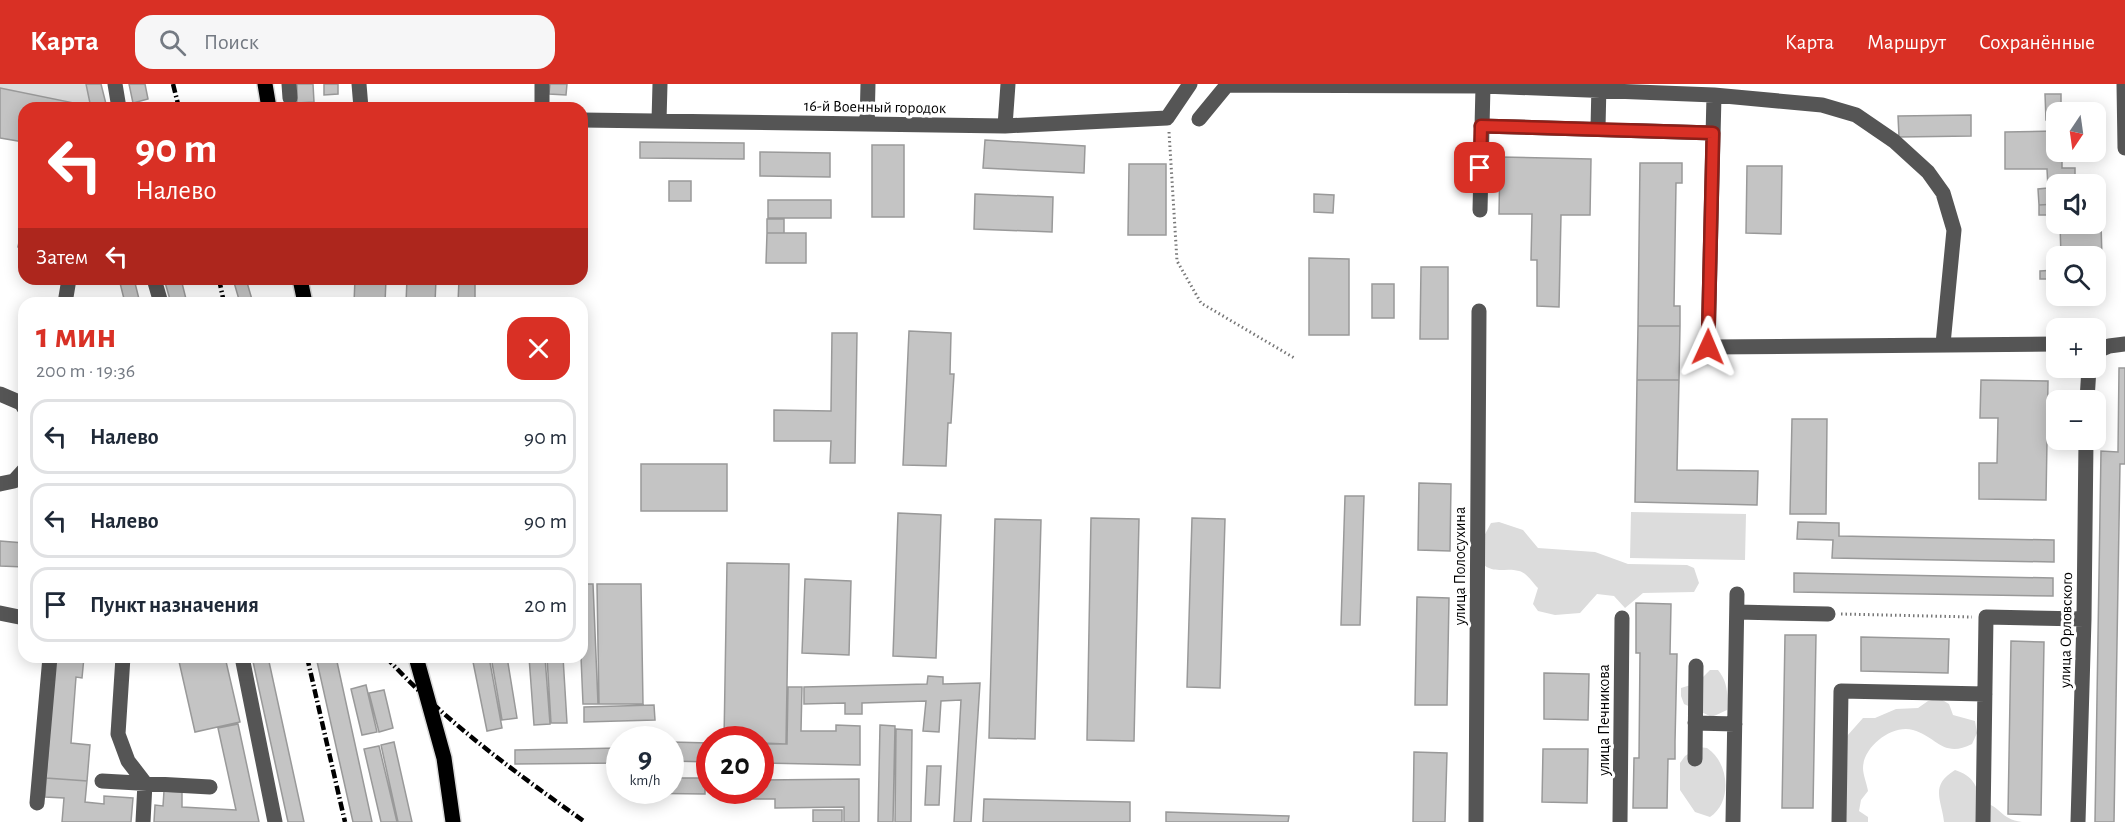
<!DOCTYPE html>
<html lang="ru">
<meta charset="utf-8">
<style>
:root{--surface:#fff;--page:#f6f6f7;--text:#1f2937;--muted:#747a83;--line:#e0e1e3;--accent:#d93025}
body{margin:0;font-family:"Alegreya Sans",sans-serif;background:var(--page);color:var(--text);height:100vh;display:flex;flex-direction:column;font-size:22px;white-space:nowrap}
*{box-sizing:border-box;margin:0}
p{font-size:20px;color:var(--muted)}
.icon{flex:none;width:33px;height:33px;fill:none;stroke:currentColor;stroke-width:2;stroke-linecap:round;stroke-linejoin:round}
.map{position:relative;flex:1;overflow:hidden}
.details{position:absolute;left:18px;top:213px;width:570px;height:366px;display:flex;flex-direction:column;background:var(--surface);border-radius:18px;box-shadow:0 3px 15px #0003}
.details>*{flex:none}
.guide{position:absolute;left:18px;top:18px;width:570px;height:183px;border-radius:18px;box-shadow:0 3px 15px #0003;background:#d93025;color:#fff;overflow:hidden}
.needle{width:39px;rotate:193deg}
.tools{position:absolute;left:2046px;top:18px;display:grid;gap:12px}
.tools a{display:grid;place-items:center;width:60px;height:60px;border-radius:12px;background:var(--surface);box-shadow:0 3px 15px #0003;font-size:30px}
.speed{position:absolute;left:606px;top:642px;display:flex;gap:12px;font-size:30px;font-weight:700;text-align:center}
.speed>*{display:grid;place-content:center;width:78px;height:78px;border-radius:50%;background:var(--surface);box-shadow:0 3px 15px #0003;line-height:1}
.speed small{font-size:15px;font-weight:400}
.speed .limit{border:9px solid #d22;background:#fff;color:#111}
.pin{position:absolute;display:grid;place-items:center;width:51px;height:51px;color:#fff;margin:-26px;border-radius:12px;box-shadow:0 3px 9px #0006}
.me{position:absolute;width:66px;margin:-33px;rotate:1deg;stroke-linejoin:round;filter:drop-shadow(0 0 4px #0008)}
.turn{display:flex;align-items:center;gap:21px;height:126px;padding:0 18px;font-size:27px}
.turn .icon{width:78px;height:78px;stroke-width:2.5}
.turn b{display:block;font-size:42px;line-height:51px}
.then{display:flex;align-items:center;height:57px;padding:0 18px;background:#0003;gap:12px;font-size:22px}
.round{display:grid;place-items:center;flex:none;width:63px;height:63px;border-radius:18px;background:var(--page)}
.overview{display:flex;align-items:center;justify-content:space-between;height:102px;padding:0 18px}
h1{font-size:36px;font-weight:700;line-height:45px;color:var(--accent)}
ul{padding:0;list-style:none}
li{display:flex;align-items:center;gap:18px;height:75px;margin:0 12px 9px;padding:0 6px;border:3px solid var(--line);border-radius:18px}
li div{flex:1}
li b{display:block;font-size:22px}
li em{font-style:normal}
header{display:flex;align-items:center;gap:36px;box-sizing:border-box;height:84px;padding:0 30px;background:var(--accent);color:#fff}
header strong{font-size:28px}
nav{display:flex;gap:33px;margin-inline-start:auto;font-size:21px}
.search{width:420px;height:54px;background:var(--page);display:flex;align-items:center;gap:15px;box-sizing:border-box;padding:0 21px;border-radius:18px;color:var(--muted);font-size:22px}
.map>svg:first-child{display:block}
</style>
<header>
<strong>Карта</strong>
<div class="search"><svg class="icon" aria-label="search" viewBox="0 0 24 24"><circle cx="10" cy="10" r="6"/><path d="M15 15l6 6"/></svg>Поиск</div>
<nav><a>Карта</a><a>Маршрут</a><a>Сохранённые</a></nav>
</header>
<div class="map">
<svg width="2125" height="738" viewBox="0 0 2125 738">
<rect width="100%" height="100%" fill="#fff"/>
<!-- green -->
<path fill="#dcdcdc" d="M0,0H86L91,24H74V19L0,4Z
M1631,428L1746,430L1745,476L1630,474Z
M1499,438L1523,446L1538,464L1595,468L1628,480L1687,481L1694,484L1699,499L1694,508L1643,509L1625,524L1614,512L1597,510L1580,529L1555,531L1538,527L1533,520L1538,504C1532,498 1527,489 1519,487C1506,483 1495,490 1484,481L1483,454L1491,439Z
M1710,586H1718C1728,598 1728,611 1727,626L1712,633L1684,620L1681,612V604L1697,599Z
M1939,614L1949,620L1953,631L1975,637L1977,649L1972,660C1943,675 1936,652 1913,646C1892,640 1863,663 1863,684C1863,691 1867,700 1868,707L1861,716L1859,727L1868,733V738H1845L1847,652L1863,634H1875L1896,625L1918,624L1928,617Z
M1699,663L1707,664C1729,678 1733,718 1710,733L1695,728L1680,706V679L1685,672Z
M1955,686C1974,692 1975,701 1983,718C2002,723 2000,735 2022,738H1944C1942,716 1929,702 1955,686Z"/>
<!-- building -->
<path fill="#c4c4c4" stroke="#999" stroke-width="1.5" d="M86,0H101L107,24H91Z
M129,0H145L148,15L133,19Z
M297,0H313L314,18L297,19Z
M324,0H338V10L324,11Z
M550,0H567L566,11L549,10Z
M0,4L74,19V24H24V58L0,54Z
M2045,10H2061V28H2056V36H2046Z
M2063,20H2078V28H2063Z
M1971,31V52L1899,53L1898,32Z
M2056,47V68H2062V84H2075V100H2056V104H2048L2047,85H2005V48Z
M985,56L1085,62L1084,89L983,84Z
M640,58L744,59V75L640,74Z
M872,61H904V133H872Z
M760,68L830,69V93L760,92Z
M1500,73L1591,75L1590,131H1561L1559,223L1537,222V176H1531L1532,130H1499Z
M1640,79H1682V99H1676L1674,222H1680V242H1638Z
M1129,80H1166V151H1128Z
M1747,82H1782L1781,150L1746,149Z
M669,97H691V117H669Z
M2096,103H2100L2103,211H2096V172H2061L2060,140H2096Z
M2048,104H2056V120L2039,121L2038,105Z
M975,110L1053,113L1052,148L974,145Z
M1314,110L1334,111L1333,129L1314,128Z
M768,116H831V134H768Z
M2056,120V131H2039V121Z
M24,134V165L18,163Z
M767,135H784V149H767Z
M767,149H806V179H766Z
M1309,174L1349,175V251H1309Z
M1421,183H1448V255H1420Z
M2056,186V195H2040V187Z
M119,195H134L140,219H125Z
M164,195H181L187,219H171Z
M233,195H246L253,219H240Z
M355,195H386L385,219H354Z
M407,195H436L435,219H406Z
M459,195H475V219H458Z
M1372,200H1394V234H1372Z
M1638,242H1680L1679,296H1637Z
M909,247L951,249L950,290H954L951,339H948L946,382L903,381Z
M832,249H857L855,379H830L831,357H774V326L831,327Z
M2119,284H2125V380H2120L2114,738H2095L2101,367L2118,368Z
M1637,296H1679L1677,386L1758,387L1757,421L1635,418Z
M1981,296L2048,297L2046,416L1979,415V379H1997L1998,334H1980Z
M1792,335H1827L1826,430H1790Z
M641,380H727V427H641Z
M1419,399L1451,400L1450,467L1418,466Z
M1345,412H1364L1360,541H1341Z
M898,429L941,431L936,574L893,572Z
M1091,434L1139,435L1134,657L1087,656Z
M1192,434L1225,435L1220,604L1187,603Z
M995,435L1041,436L1035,655L989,654Z
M1798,438L1839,439V452L2054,456V478L1832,474L1833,456L1797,455Z
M0,457L24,459V483L0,482Z
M727,479L789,480L786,660L760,659V656H724Z
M1794,489L2053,494V512L1794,508Z
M805,495L851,497L849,571L802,569Z
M582,500H593L598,620H583L581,573Z
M597,500H641L643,620H599Z
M1417,513L1449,514L1447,621H1415Z
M1636,519L1671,520L1670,570H1677L1675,658V675H1668L1667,724H1633L1634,674H1639L1640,569H1636Z
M1785,551H1816L1813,724H1782Z
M1861,553L1949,555L1948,589L1861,587Z
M2011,557L2044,558L2041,731L2008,730Z
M55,573H84L82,594L76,593L71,659L90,661L87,697L46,694Z
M178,573H225L240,638L195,648Z
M252,573H268L304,738H288Z
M316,573H336L372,738H353Z
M472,573H489L502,644L487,647Z
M491,573H507L517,634L502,636Z
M529,573H545L550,640L534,641Z
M547,573H563L567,639H551Z
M1544,589L1589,590L1588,636L1544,635Z
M928,592L943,593V600L980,599L971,738H954L961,616L941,617L939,648L923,647L926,617L862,619V630H845V619L804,620V603L927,600Z
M366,601L377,648L362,651L351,605Z
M788,603H802L801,647H836V641L860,642V681L760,679V660H787Z
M384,606L393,644L379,648L369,609Z
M654,621L655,636L584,638V623Z
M238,640L259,738H154L155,721L163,722L164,707L182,708V723L236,726L218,644Z
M880,641L895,642L893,738H878Z
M896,645L912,646L911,738H895Z
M394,658L412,738H398L381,661Z
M671,658L710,659V678L671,677Z
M379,662L397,738H381L364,665Z
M620,664V679L515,680V666Z
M1543,665H1588L1587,719L1542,718Z
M1414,668L1447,669L1445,738H1413Z
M927,682H941L939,721H925Z
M46,694L87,697L85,718L104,720V712L133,714L131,738H62L64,714L45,713Z
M670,694H705V710L628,709V706H670Z
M859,695V738H844V723L775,724V715H753L752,706H760V696Z
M984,715L1130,718V738H983Z
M813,726H842V738H813Z
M1166,728L1289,732L1288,738H1166Z"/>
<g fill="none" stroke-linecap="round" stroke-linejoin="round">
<defs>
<path id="major" d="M265,0L269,24
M300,195L305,219
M416,573L444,674L453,738"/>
</defs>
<!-- major casing -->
<use href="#major" stroke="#dbdbdb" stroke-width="18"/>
<!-- path -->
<path stroke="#777" stroke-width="3" stroke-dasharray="1.5 3" stroke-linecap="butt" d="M1169,48L1177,177L1201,219L1296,275
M1841,530L1972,533"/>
<!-- minor -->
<path stroke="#555" stroke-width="15" d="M115,0L119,24
M289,0L290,14
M359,0L361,24
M2124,0L2125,64
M1714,11L1708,263L2056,260
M542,24V0
M1199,35L1227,1L1483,2L1714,11L1822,21L1856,31L1894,57L1928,88L1943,109L1954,146L1943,260
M582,36L1005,42L1167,34L1190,0
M659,37L660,0
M867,40L868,0
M1005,42L1008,0
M1481,42L1713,49
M1598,44L1599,0
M1480,126L1483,2
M154,195L161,219
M65,219L69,195
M2097,267L2109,262L2125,260
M0,310L21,319L24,324
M2087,316L2089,284
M0,400L14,397L24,386
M1737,528L1828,530
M0,529L24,534
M123,573L118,650L128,677L145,699L143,738
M242,573L275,738
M1695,639L1735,640
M1695,675L1696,582
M102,697L210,703
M37,719L50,573
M1476,738L1479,227
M1620,738L1622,534
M1733,738L1737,510
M1839,738L1841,607L1985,610
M1983,738L1986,533L2084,535
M2078,738L2084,535L2086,356"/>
<!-- major -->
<use href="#major" stroke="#000" stroke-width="15"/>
<!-- rail -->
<path stroke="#000" stroke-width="4.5" stroke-dasharray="9 3 1.5 3" stroke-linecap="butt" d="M173,0L179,24
M219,195L224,219
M307,573L345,738
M386,573C443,636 516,689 585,738"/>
</g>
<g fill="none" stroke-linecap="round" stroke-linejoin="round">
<defs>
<path id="route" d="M1480,84L1481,42L1713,49L1708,263"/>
</defs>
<!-- route casing -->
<use href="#route" stroke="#8d1f18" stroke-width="15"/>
<!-- route -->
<use href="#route" stroke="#d93025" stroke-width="10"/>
</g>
<g text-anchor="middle" stroke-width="6" stroke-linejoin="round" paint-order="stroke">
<!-- street labels -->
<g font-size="16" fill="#000" stroke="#fff">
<text transform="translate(875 22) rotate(1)" y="6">16-й Военный городок</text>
<text transform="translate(1459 482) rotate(-90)" y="6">улица Полосухина</text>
<text transform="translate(2065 546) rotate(-89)" y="6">улица Орловского</text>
<text transform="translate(1603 636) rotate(-90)" y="6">улица Печникова</text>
</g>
</g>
</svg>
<div class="tools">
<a><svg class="needle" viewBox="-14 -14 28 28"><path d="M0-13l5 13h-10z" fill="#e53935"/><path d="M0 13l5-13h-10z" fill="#747a83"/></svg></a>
<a><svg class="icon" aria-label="sound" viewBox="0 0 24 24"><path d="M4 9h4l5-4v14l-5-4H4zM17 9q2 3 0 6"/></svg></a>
<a><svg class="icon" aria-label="search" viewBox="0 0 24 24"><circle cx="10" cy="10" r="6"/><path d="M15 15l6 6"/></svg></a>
<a>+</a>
<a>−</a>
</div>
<div class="speed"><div>9<small>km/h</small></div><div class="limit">20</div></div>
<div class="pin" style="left:1480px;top:84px;background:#d93025"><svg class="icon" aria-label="arrive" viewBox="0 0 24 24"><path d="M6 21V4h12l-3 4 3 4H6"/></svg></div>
<svg class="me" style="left:1708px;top:263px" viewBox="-20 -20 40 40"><path d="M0-17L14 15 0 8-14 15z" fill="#d93025" stroke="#fff" stroke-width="4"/></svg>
<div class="guide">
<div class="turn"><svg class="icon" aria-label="left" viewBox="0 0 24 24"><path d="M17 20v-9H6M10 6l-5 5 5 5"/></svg><div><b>90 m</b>Налево</div></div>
<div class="then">Затем<svg class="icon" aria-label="left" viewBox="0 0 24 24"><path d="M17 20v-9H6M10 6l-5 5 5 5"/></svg></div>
</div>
<section class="details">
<div class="overview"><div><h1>1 мин</h1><p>200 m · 19:36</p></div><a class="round" style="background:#d93025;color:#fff"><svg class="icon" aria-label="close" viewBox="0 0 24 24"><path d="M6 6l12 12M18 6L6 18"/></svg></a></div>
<ul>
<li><svg class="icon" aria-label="left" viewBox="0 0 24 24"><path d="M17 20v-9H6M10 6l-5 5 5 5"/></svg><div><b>Налево</b></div><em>90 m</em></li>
<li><svg class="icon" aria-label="left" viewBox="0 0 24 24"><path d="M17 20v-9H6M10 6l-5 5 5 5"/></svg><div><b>Налево</b></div><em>90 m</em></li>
<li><svg class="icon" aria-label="arrive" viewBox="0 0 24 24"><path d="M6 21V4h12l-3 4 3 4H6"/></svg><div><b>Пункт назначения</b></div><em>20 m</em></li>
</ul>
</section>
</div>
